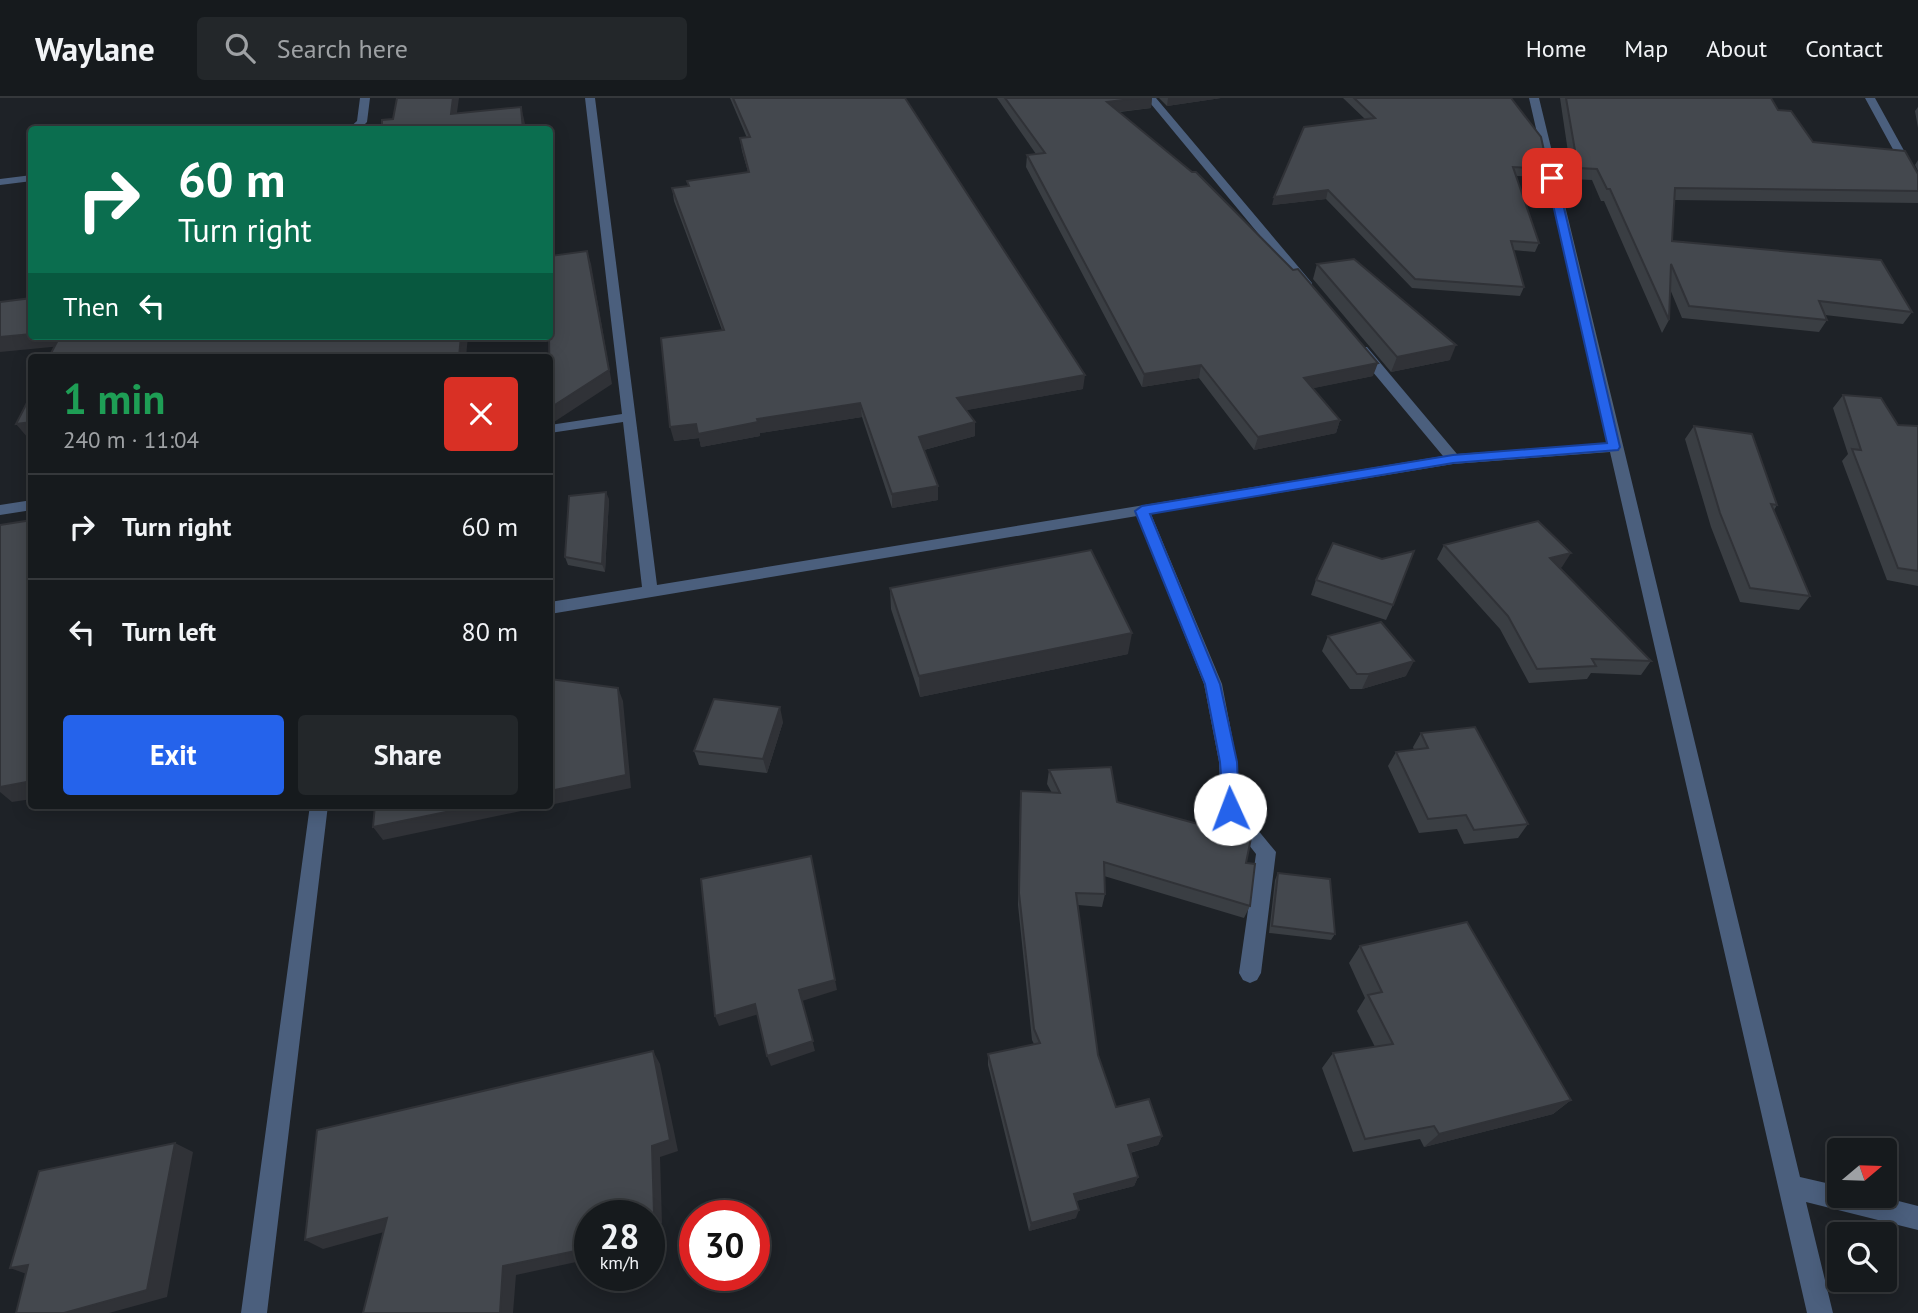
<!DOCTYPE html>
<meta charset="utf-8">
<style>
:root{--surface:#161a1d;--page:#23272a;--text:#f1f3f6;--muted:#9ea1a4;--line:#35383b;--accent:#2563eb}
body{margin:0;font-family:"PT Sans",sans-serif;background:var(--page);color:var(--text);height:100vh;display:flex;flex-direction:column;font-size:26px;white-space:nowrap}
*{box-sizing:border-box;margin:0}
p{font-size:23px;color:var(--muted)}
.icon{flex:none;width:38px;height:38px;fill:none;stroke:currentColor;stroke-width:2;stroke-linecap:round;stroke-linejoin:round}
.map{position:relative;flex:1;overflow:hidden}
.panel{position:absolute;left:28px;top:256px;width:525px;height:455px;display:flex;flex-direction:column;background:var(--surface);border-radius:7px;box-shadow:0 4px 18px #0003,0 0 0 2px var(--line)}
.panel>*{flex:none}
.top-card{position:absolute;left:28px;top:28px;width:525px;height:214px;border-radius:7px;box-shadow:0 4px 18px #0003,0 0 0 2px var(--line);background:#0b6e4f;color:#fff;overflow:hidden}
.needle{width:46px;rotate:71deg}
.buttons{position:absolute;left:1827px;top:1040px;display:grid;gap:14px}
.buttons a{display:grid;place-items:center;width:70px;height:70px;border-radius:7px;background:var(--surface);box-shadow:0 4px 18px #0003,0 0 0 2px var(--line);font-size:35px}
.speed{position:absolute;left:574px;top:1102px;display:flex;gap:14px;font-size:35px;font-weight:700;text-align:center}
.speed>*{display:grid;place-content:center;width:91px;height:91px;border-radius:50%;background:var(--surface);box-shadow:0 4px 18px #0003,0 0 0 2px var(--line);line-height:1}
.speed small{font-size:18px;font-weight:400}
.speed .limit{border:10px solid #d22;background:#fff;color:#111}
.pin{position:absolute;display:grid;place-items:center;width:60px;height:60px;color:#fff;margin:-30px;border-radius:14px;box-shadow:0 4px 10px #0006}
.me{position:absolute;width:77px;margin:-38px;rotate:358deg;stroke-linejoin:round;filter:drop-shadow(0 0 5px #0008)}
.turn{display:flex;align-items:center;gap:24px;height:147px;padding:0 35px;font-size:32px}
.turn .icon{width:91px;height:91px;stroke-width:2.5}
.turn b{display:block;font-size:49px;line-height:60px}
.then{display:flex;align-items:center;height:66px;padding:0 35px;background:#0003;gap:14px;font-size:26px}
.round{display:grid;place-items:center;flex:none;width:74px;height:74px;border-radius:7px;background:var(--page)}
.head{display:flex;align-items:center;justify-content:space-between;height:119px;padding:0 35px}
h1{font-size:42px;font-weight:800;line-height:52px;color:#1e9e55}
.button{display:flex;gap:14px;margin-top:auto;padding:14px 35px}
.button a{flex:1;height:80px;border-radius:7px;background:var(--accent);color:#fff;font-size:28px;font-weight:800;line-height:80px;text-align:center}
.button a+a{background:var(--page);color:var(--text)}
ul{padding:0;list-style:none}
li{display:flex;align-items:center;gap:21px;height:105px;padding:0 35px;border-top:2px solid var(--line)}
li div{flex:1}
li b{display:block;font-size:26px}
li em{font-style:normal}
header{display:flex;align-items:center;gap:42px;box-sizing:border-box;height:98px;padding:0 35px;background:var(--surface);border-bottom:2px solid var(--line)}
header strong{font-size:33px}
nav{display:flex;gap:38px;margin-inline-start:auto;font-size:24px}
.search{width:490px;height:63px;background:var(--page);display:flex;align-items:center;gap:18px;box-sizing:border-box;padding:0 24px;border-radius:7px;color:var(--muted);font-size:26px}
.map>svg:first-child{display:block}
</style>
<header>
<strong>Waylane</strong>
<div class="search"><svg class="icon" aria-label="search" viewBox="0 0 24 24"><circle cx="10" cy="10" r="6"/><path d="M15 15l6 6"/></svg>Search here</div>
<nav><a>Home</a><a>Map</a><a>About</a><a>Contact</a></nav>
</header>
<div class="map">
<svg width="1918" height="1215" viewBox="0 0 1918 1215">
<rect width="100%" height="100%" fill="#1e2227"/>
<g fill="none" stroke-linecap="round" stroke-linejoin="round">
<!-- minor -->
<path fill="#4b5f7d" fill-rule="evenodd" d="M360,0H370L367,24L359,32H347L357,23Z
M585,0H595L657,487L1443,358L1357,255V249H1367L1457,356L1608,345L1529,0H1539L1800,1079L1839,1088V1097H1875L1918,1108V1132L1806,1104L1833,1215H1807L1610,354L1453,366L1151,416L1222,586L1237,664L1239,709L1276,754L1261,875L1257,882L1250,885L1243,882L1239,875L1256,756L1221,711L1219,664L1204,586L1137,418L550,516V504L642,489L623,324L550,335V327L622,316Z
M1146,0H1156L1312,185V191H1304Z
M1865,0H1875L1918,78V91L1913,88Z
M32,77V83L0,87V81Z
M32,402V412L0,417V407Z
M310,707H328L267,1215H241Z"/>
</g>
<!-- wall -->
<path fill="#3a3e43" d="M730,0H905L1083,291L966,312L975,338L924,352L938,402L892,410L862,319L760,335V338L701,349L699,340L674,343L722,232L674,103L672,90L688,88L748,74L742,53L740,40H747Z
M997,0H1152L1151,10L1120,14L1373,278L1313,290L1340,322L1336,335L1254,352L1199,280L1142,289L1026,69L1027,57L1036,56Z
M1159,0H1221L1167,8Z
M1343,0H1511L1548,71L1545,79L1516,78L1539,145L1535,154L1513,152L1524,189L1520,198L1412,190L1326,101L1272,107L1365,21Z
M1560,0H1771L1778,12L1813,44L1918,76V105L1674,102L1672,143L1912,214L1903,226L1825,217L1827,222L1819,234L1682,220L1670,191L1669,222L1662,235L1604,103H1601L1592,82L1572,81Z
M1918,9V30L1915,13Z
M1918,62V73L1915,67Z
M1317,166L1450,262L1391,274L1313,181Z
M1843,297L1898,327L1918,328V488L1887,482L1842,363L1848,356L1833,310Z
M1694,328L1777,407L1774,412L1810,498L1799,512L1740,504L1711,429L1685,341Z
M609,401L605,474L568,467L565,459Z
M1444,447L1562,469L1560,470L1651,563L1641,577L1591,575L1587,581L1529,585L1500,531L1437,461Z
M1316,482L1393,507L1386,522L1311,497Z
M890,490L1128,556L920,599L891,511Z
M1328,538L1406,578L1362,591H1350L1322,553Z
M783,624L767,675L699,667L694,653Z
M1421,635L1528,726L1518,740L1464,746L1457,731L1419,735L1388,668L1396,654L1414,652L1413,649Z
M1049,672L1117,704L1198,726L1201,717L1246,765L1250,808L1244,820L1104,778L1105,796L1102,809L1078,807L1098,957L1116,1009L1162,1038L1158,1047L1130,1055L1138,1079L1134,1088L1076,1103V1120L1029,1133L988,967V956L1034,946L1032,942L1018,807L1020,707L1021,693L1052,695L1047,686Z
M1278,775L1335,836L1331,842L1269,835L1275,782Z
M1360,848L1571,1002L1553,1016L1424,1049L1420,1041L1353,1054L1322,970L1333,955L1375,949L1357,913L1365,900L1349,865Z"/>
<!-- shaded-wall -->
<path fill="#303237" d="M453,0H459L455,29L451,16Z
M1139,0H1152L1151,10L1106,15L1107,4Z
M1168,0H1221L1167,8Z
M521,9L524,21L526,32H523Z
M1328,92L1326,101L1272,107L1274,99Z
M587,153L591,166L612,286L554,324L550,310Z
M32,236V238H66L72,247L0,254V239Z
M461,238H468L466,259H459Z
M1456,247L1450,262L1391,274L1397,259Z
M1378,265L1373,278L1300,293L1304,280Z
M1201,267L1199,280L1142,289L1144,276Z
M1085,277L1083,291L957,314V300Z
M860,305L862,319L760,335V338L701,349L698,336L757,321Z
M1340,322L1336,335L1254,352L1258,339Z
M32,324V339L28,340L16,326Z
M975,324V338L920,353L919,339Z
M696,326L699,340L674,343L670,329Z
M938,388V402L892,410V396Z
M606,394L609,401L605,474L602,466Z
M1571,455L1562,469L1542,474L1550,460Z
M1132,535L1128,556L920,599L919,578Z
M1414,563L1406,578L1362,591L1369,576Z
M618,590L623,603L631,690L383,742L373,729L480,707H550V693Z
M780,609L783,624L767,675L763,661Z
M32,683V701L12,704L0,694V689Z
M811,758L837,892L802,903L815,953L771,968L767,958Z
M755,906L759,916L719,928L715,918Z
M653,953L660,966L678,1053L660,1059L662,1125L651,1128V1147L649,1148V1118H642L652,1048Z
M1571,1002L1553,1016L1424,1049L1439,1036Z
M1162,1038L1158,1047L1124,1056L1128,1047Z
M175,1045L193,1054L167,1199L109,1215H64Z
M1138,1079L1134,1088L1072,1104L1074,1096Z
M1079,1112L1076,1120L1029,1133L1031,1125Z
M387,1120L402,1129L323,1151L305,1142Z
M590,1150V1161L516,1177L513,1215H500L503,1168Z
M28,1167L32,1178L10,1170Z"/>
<!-- building -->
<path fill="#44484e" stroke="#303237" stroke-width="2" d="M397,0H453L451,16L521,9L523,32H382V22L393,21Z
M733,0H905L1085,277L957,300L975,324L919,339L938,388L892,396L860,305L757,321L758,324L698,336L696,326L670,329L661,240L724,232L672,90L689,88L687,83L749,74L740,40L750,39Z
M1005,0H1139L1107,4L1192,74H1196L1293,172L1298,171L1378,265L1304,280L1340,322L1258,339L1201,267L1144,276L1027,57L1045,55Z
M1354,0H1511L1541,39L1548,71L1513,69L1539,145L1511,143L1524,189L1415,181L1328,92L1274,99L1304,29L1375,20Z
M1566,0H1771L1778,12L1791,13L1813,44L1905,53L1918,76V93L1675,90L1672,143L1881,162L1912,214L1819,203L1827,222L1689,208L1671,166L1669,222L1610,91H1607L1597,71L1578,70Z
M587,153L609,272L550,310L549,238H550V158Z
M1354,161L1456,247L1397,259L1317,166Z
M32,200V236L0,239V204Z
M60,238H461L459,259H49Z
M32,295V324L16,326Z
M1843,297L1881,300L1898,327L1918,328V473L1898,470L1852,351L1861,352Z
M1694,328L1752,336L1777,407L1771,406L1810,498L1750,490L1720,415Z
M606,394L602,466L565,459L569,398Z
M32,422V683L0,689V427Z
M1538,423L1571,455L1550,460L1651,563L1592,561L1596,568L1537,571L1508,518L1444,447Z
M1333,445L1382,461L1414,453L1393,507L1316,482Z
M1091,452L1132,535L919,578L890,490Z
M1381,524L1414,563L1369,576H1357L1328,538Z
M550,581L618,590L626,677L550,693Z
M714,601L780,609L763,661L694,653Z
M1475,629L1528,726L1474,732L1466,717L1428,721L1396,654L1428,650L1421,635Z
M1111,669L1117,704L1198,726L1201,717L1247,730L1252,735L1246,765L1255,766L1250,808L1104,764L1105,796L1076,795L1098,957L1116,1009L1149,1001L1162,1038L1128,1047L1138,1079L1074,1096L1079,1112L1031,1125L988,956L1040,945L1034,931L1019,795L1021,693L1060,695L1049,672Z
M375,707H480L373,729Z
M811,758L835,882L799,892L813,943L767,958L755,906L715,918L701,781Z
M1278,775L1330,781L1335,836L1272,828Z
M1467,824L1571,1002L1439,1036L1434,1028L1365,1041L1333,955L1393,946L1368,897L1382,894L1360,848Z
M653,953L670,1042L652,1048L654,1115L642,1118H590V1150L503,1168L500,1215H363L387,1120L305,1142L317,1032Z
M175,1045L147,1192L64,1215H16L28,1167L10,1170L39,1073Z"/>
<!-- route -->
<path fill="#2563eb" stroke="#184099" stroke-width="2" d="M1552,78L1557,80L1620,349L1618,352L1453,365L1150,416L1220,586L1237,664L1239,711L1236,716L1230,718L1224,716L1220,664L1205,586L1135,413L1142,408L1453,357L1607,345L1547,80Z"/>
</svg>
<div class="buttons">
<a><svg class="needle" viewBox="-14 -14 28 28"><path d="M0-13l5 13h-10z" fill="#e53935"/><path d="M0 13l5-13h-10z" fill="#9ea1a4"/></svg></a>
<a><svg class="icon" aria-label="search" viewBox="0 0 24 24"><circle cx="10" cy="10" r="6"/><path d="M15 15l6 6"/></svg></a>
</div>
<div class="speed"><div>28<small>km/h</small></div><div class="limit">30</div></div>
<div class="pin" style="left:1552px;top:80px;background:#d93025"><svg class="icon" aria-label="arrive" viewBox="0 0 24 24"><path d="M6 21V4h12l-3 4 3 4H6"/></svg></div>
<svg class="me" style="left:1230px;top:711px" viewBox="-20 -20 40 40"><circle r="19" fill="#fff"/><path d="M0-13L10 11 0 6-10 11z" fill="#2563eb"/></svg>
<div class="top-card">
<div class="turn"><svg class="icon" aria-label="right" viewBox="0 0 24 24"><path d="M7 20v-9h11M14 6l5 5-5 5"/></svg><div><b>60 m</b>Turn right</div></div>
<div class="then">Then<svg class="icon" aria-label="left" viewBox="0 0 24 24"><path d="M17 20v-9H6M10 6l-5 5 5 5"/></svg></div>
</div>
<section class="panel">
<div class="head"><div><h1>1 min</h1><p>240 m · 11:04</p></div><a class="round" style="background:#d93025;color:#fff"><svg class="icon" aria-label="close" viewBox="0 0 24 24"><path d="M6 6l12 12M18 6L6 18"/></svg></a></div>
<ul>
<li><svg class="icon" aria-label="right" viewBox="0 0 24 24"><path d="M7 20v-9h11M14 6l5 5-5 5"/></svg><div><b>Turn right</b></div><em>60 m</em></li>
<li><svg class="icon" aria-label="left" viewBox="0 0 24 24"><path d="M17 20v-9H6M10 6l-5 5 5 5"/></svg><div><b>Turn left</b></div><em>80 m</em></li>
</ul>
<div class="button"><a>Exit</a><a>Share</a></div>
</section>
</div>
